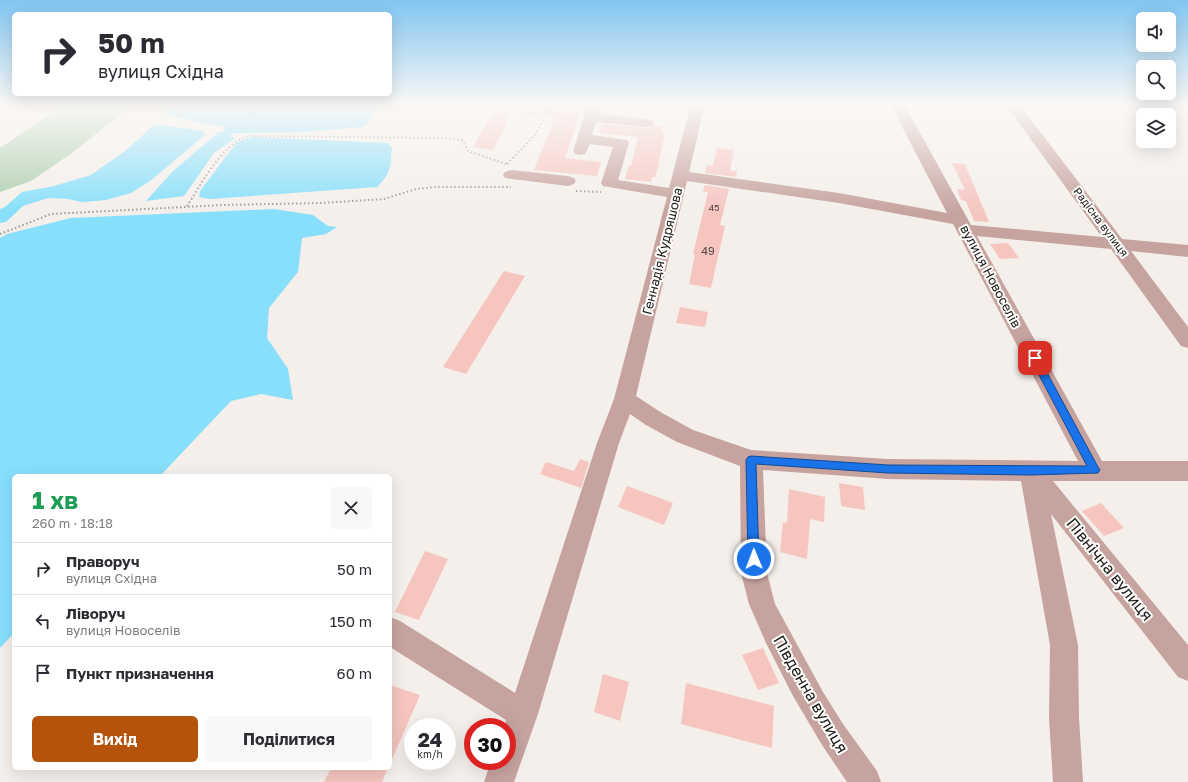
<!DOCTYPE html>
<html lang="uk">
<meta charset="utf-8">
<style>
:root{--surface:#fff;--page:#f7f7f7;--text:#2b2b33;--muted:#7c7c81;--line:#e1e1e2;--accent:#b45309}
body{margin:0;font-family:"Golos Text",sans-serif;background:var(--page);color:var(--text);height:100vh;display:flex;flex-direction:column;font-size:15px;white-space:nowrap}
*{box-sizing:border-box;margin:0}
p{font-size:13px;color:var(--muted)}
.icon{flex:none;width:22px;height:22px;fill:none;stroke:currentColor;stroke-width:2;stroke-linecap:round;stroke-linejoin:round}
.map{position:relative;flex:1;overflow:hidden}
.panel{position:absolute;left:12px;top:474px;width:380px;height:296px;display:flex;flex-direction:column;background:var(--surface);border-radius:6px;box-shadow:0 4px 16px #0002}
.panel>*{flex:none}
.guide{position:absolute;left:12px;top:12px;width:380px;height:84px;border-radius:6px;box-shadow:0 4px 16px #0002;background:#fff;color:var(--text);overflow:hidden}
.fabs{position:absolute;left:1136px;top:12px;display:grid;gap:8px}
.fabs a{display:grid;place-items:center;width:40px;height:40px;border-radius:6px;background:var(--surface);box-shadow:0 4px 16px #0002;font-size:20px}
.speed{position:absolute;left:404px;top:718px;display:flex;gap:8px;font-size:20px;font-weight:700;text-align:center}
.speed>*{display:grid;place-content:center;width:52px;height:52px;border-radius:50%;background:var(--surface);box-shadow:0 4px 16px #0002;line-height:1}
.speed small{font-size:10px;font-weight:400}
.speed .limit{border:6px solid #d22;background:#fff;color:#111}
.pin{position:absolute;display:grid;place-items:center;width:34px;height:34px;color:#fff;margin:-17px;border-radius:8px;box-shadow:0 2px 6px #0006}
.me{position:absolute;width:44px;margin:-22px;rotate:359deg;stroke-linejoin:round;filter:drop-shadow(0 0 3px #0008)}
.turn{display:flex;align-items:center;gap:14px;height:84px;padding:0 20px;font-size:18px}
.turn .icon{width:52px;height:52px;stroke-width:2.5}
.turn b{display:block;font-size:28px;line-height:34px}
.round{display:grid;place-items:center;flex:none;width:42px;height:42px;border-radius:6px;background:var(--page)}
.summary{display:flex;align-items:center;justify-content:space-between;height:68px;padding:0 20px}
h1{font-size:24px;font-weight:700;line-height:30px;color:#1e9e55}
.button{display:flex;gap:8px;margin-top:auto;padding:8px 20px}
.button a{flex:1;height:46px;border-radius:6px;background:var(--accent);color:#fff;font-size:16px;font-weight:700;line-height:46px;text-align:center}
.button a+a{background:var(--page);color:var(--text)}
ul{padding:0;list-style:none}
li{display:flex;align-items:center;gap:12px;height:52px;padding:0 20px;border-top:1px solid var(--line)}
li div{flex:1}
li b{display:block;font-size:15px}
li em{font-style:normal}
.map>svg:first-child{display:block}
</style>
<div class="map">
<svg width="1188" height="782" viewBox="0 0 1188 782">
<rect width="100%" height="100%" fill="#f4efea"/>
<!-- green -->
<path fill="#afcfaf" d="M66,104H134L72,153L31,181L0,192V148Z"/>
<!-- water -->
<path fill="#87dffb" d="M172,104H381L364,127L302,132L234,133L229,136L235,138L214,153L184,196L146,201L173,171L219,132H224V127L164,115Z
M155,124L203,131L205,135L150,181L131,193L106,200L82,202L68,199L48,198L23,206L6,222L0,223V209L5,207L22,192L54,186L91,175L125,151Z
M253,137L388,143L392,148C390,168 392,172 377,187L210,199L199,197L200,191L237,142Z
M274,209L313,215L328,226L337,227L326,234L302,238L298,272L269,308L267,338L288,369L293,400L261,394L231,401L160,476H14V633L0,648V238L7,234L71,218Z"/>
<!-- building -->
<path fill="#f6c5c0" d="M497,104H539L582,108L565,158L601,162L597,176L534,170L555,118L512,113L493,150L473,147Z
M602,124L647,128L652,127L654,125L663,126L662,132H665L658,167L655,177H652L651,182L625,179L629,166H631L638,137L599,133Z
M717,148L734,150L730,170L737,171L736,177L705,173L707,165L713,166Z
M952,163L965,164L989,222L974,221L966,201L961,200L957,189L965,190Z
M705,185L729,189L720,225L725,226L711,288L689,284L695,254H693L708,192H703Z
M1008,243L1019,258L1000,259L990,244Z
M504,271L525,276L466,374L443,367Z
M680,307L708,312L705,327L676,323Z
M580,459L589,462L581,488L540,474L546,462L574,471Z
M839,483L863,487L865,510L841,506Z
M627,486L673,503L664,525L618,507Z
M789,489L825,497L824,522L810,519L807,559L780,552L783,522L787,523Z
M1101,503L1124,528L1104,536L1082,511Z
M425,551L448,559L419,620L395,612Z
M763,648L779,683L758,690L742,655Z
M603,674L629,682L620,721L594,712Z
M686,683L774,706L772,748L681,724Z
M390,685L420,695L390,764Z
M331,768H388L382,782H324Z"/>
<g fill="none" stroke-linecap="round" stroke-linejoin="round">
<!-- path -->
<path stroke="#9d9996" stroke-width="2" stroke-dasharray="1.5 2.5" stroke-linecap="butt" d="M507,164L535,135L551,104
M576,191L601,192
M187,206C201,185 223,141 250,136L443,138L462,140L468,151L506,164
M0,234L51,214L222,205L321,203L384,199L416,189L435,187H511"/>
<!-- minor -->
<path fill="#c6a39f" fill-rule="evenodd" d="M588,104H602L599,114L647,119L652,120L654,123L652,126L647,127L596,122L592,135L627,140L629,143L618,180L669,188L691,104H705L689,172L839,193L947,213L890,104H904L971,225L1102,237L1005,104H1019L1122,239L1188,245V257L1131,251L1188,327V348L1181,346L1111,249L977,236L1102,461H1188V481H1053L1188,645V681L1178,677L1051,514L1078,645L1079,718L1083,782H1053L1049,718L1050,645L1021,481L888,479L763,470L767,573L775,604L823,692L843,724L877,771L881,782H847L822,745L793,696L766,643L749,604L741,573L740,466L677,442L646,425L630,414L619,443L538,714L514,782H484L491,761H507V727H504L506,720L390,647V617L400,621L515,693L597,443L614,399L667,197L603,186L601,183L613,147L590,144L585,154L580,155L575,154L573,151ZM687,181L839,203L953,224L1078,461L888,459L751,450L693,430L662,413L636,396Z
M511,170L568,176L574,178L576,181L574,184L568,186L505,178L503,175L505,172Z"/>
</g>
<!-- sky -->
<linearGradient id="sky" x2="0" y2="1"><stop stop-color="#81c5f0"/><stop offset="0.49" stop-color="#faf8f6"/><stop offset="1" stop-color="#faf8f6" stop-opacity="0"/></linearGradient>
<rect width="1188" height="213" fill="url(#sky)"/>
<!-- route -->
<path fill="#1a73e8" stroke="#114b97" d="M1035,355L1038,356L1098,467L1100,470L1098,473L1031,475L888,473L756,464L759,559L757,562L754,564L750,562L748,559L746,460L748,457L751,456L888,465L1087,466L1030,358Z"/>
<g text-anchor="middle" stroke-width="4" stroke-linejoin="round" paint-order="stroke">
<!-- far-number labels -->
<g font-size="9" fill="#524542">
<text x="714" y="211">45</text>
</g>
<!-- far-street labels -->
<g font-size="11" fill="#1b1a18" stroke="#fefdfc">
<text transform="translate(1101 222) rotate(53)" y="4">Радісна вулиця</text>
</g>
<!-- number labels -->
<g font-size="11" fill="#524542">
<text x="708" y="255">49</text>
</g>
<!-- street labels -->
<g font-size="13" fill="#1b1a18" stroke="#fefdfc">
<text transform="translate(662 251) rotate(-76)" y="5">Геннадія Кудряшова</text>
<text transform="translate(991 276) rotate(62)" y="5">вулиця Новоселів</text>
</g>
<!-- near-street labels -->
<g font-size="16" fill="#1b1a18" stroke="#fefdfc">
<text transform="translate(1110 569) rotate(51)" y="6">Північна вулиця</text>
<text transform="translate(811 694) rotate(60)" y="6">Південна вулиця</text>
</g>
</g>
</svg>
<div class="fabs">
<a><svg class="icon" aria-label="sound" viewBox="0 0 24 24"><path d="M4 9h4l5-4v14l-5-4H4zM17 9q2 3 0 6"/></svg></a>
<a><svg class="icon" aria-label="search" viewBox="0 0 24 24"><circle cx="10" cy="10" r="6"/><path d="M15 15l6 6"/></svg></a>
<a><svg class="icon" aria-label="layers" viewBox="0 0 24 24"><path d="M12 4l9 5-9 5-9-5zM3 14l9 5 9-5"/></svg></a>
</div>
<div class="speed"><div>24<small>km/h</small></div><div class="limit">30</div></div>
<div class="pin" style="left:1035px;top:358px;background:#d93025"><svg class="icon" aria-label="arrive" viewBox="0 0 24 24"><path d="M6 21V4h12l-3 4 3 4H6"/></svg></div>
<svg class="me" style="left:754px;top:559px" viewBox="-20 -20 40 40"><circle r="17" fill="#1a73e8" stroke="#fff" stroke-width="3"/><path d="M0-11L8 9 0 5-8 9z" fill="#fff"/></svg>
<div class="guide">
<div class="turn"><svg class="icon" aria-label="right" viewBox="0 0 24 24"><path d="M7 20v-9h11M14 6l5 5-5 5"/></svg><div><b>50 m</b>вулиця Східна</div></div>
</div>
<section class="panel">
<div class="summary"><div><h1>1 хв</h1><p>260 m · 18:18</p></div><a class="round"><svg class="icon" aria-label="close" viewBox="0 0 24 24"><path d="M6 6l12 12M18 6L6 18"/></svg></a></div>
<ul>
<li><svg class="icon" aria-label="right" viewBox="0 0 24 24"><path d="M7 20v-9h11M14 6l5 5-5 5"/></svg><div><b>Праворуч</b><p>вулиця Східна</p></div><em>50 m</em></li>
<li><svg class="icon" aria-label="left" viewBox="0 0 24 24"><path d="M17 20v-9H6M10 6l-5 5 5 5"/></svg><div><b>Ліворуч</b><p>вулиця Новоселів</p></div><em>150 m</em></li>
<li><svg class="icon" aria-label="arrive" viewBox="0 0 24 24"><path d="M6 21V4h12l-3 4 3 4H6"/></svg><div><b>Пункт призначення</b></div><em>60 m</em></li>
</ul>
<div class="button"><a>Вихід</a><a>Поділитися</a></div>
</section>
</div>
